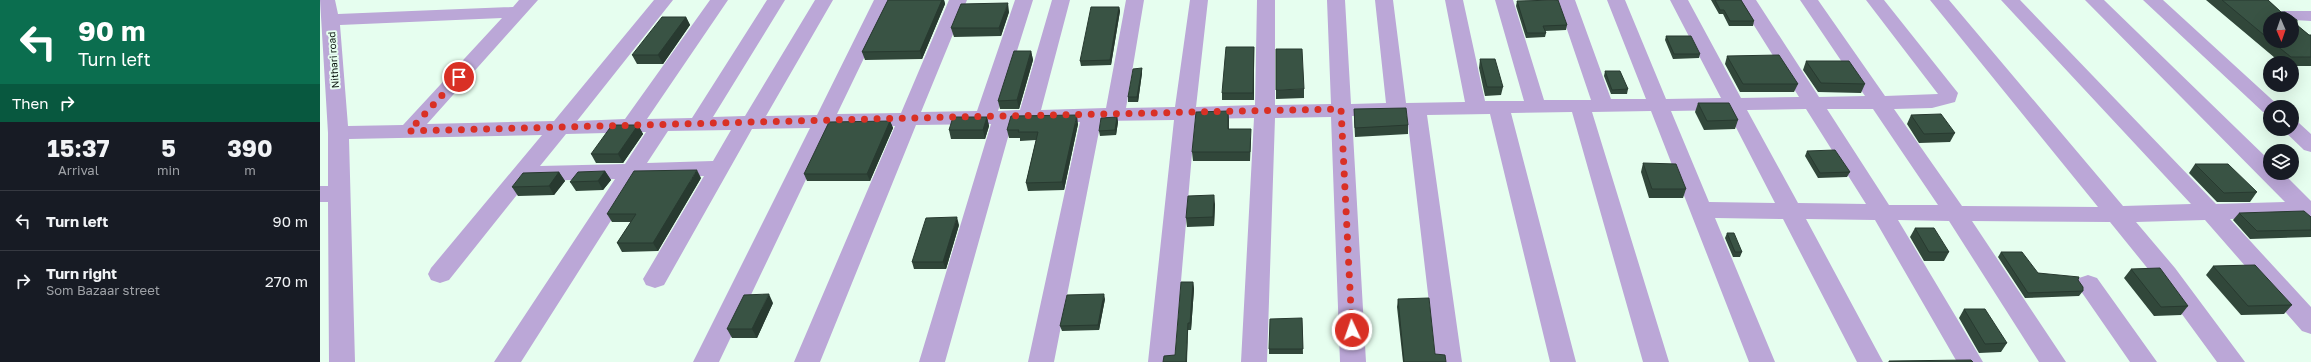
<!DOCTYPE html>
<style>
:root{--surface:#171b24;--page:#20242c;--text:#f1f3f6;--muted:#9ea1a6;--line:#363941}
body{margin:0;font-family:"Golos Text",sans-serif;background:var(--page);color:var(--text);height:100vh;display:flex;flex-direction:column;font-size:15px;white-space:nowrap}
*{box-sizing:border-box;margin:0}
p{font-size:13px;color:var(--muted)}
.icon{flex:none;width:22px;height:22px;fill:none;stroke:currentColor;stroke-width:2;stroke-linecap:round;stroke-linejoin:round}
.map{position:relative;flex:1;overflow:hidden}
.sheet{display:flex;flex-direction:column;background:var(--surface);width:320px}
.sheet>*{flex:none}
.banner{background:#0b6e4f;color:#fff;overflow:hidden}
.needle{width:26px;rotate:178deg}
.buttons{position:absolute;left:1943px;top:12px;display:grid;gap:8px}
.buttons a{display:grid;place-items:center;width:36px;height:36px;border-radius:50%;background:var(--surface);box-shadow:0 4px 16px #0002;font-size:20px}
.pin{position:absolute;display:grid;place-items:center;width:34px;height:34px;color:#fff;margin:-17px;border:2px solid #fff;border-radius:50%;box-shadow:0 1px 4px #0007}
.me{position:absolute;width:44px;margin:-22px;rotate:357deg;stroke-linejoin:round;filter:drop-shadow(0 0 3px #0008)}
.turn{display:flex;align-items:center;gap:14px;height:84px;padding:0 12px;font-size:18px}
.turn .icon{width:52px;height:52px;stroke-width:2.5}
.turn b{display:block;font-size:28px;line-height:34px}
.then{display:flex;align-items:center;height:38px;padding:0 12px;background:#0003;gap:8px;font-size:15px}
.eta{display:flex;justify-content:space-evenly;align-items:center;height:68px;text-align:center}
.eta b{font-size:24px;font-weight:700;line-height:28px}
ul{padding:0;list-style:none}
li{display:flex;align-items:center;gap:12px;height:60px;padding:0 12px;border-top:1px solid var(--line)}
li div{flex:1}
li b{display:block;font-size:15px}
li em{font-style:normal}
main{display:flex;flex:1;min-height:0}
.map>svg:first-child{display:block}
</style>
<main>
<section class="sheet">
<div class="banner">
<div class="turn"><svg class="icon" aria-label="left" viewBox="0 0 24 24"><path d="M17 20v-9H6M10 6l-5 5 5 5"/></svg><div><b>90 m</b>Turn left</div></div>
<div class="then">Then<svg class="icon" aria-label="right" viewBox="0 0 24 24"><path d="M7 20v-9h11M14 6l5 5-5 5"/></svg></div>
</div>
<div class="eta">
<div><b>15:37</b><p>Arrival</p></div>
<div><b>5</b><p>min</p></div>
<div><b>390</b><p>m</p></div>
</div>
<ul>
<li><svg class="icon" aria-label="left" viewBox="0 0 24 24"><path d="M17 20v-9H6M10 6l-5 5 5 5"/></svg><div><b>Turn left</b></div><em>90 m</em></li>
<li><svg class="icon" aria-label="right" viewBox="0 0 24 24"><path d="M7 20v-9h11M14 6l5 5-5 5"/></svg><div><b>Turn right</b><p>Som Bazaar street</p></div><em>270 m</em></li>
</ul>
</section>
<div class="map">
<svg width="1991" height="362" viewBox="0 0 1991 362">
<rect width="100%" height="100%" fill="#e6feef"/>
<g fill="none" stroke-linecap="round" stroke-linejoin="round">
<!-- minor -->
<path fill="#bba7d7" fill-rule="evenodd" d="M0,0H15L18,14L193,7L199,0H218L107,124L234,121L334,0H353L257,121L305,119L390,0H408L327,119L372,118L447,0H465L393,117L425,116L495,0H513L446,116L497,115L554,0H572L517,114L581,113L629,0H647L601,112L657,111L695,0H713L678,111L700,110L732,0H750L721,110L786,108L806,0H824L806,108L855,107L870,0H888L876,107L935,105L937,0H955V105L1011,104L1007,0H1025L1031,104L1066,103L1055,0H1073L1086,103L1145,102L1125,0H1143L1165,101H1204L1175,0H1193L1224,100H1271L1237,0H1255L1291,99H1326L1287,0H1305L1346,99L1401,98L1350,0H1368L1421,98L1479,97L1418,0H1436L1499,97L1545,96L1480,0H1498L1565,96L1618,94L1546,0H1564L1638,93L1635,102L1612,108L1574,109L1642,206L1778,207L1610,0H1629L1803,206L1871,204L1681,0H1700L1896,204L1965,202L1765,0H1784L1950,161V173H1963L1991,201V222L1980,217L1910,219L1991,307V334L1982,331L1885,220L1816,222L1855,268L1925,362H1897L1837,280L1790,222L1652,221L1746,362H1719L1629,221L1578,220L1663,362H1637L1555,220L1486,219L1563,362H1537L1463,219L1395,218L1455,362H1429L1331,111L1272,112L1349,362H1323L1252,112L1191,113L1256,362H1230L1170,114L1107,115L1142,362H1116L1087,115L1032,116L1046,362H1020L1011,117L955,118L947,362H921L934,118L875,119L854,362H828L854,120L781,121L734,362H708L760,122L692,123L625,362H599L671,124L596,125L500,362H474L575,126L511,127L399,362H373L490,128L432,129L344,285L335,288L326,285L323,279L384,176L318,178L201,362H174L295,179L208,181L129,280L120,283L111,280L108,274L111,268L222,135L29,139L35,362H9L8,202H0V186H8V133ZM182,18L83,125L28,126L20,25ZM1486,109L1546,204L1478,203L1427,110ZM1507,109H1553L1618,205H1569ZM1407,110L1455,203L1389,202L1351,111ZM411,130L393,161L327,163L348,131ZM326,132L305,164L220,166L246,134Z
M1823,0H1843L1960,107H1950V114L1943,112Z
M1963,11H1991V21L1956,19L1954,16L1957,12Z
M1972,121L1979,123L1991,134V152L1984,150L1962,129H1972Z
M1768,275L1777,278L1837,362H1810L1756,284L1759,278Z"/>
</g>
<!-- wall -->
<path fill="#31473a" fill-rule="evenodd" d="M568,0H624L625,4L602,59L545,60L542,52Z
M1391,0H1421L1434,21L1433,26H1409L1403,14H1399Z
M1886,0H1948L1961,12L1989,35H1991V66H1972V63H1961ZM1950,19L1972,41H1950Z
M1197,1L1247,25L1246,30L1225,31L1226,33L1225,37L1206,38L1196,6Z
M799,7L800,11L791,65L761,66L760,61Z
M689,12L681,36L634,37L631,28Z
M366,17L370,25L343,64H317L312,55Z
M1346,36L1380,54L1379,58L1353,59L1345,40Z
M934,47V100H902V93Z
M711,51L713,60L699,109H680L678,101Z
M1407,56L1478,84L1474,92H1420L1405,64Z
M1160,59L1183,87L1181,95L1165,96L1159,68Z
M1486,61L1545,84L1541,93L1498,92L1483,70Z
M822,68V73L818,102H808V97Z
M1285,71L1308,89L1307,94H1291L1284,76Z
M984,89V98L956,99V90Z
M1378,103L1418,120L1415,129L1384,130L1375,112Z
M1034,109L1088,125V134L1035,137L1034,117Z
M908,111L909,129L931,138L930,161H873L872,152Z
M1591,115L1635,133L1630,142L1599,143L1587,124Z
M667,117L669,126L665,139H631L629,130Z
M797,117L798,122L796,135L780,136L779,131Z
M570,121L573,128L550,181H487L484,174Z
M758,124L744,190L708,191L706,183L716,140L700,141V138H689L687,130Z
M318,125L323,134L303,163H276L271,154Z
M1487,151L1530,172L1527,177L1498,178L1485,156Z
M1323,163L1366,189L1363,198H1329L1321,172Z
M1875,164L1937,192L1930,202H1897L1869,173Z
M285,171L291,180L283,190L256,191L250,182Z
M239,172L245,181L234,195L198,196L192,187Z
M381,178L338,251L302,252L297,243L311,222H292L287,214Z
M895,204L894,226L867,227L866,218Z
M1919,213L1991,217V237L1930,239L1913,220Z
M639,225L626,269H594L592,262Z
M1595,228L1629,252L1624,261H1604L1590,237Z
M1407,233L1422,252L1420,257H1413L1405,238Z
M1681,252L1718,273L1758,280L1763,291L1759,296L1705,298L1678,257Z
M1893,266L1972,305L1964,314L1921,315L1886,275Z
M1811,269L1868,306L1861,315L1834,316L1804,278Z
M873,282L874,289L871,330H868L855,355Z
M785,299L779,330L742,331L740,326Z
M1078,299L1115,354L1126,362H1083L1077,307Z
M453,303L437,338H412L407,329Z
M1644,309L1687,343L1681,352L1659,353L1639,318Z
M982,318L983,354H949V349Z"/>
<!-- shaded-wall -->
<path fill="#283a30" d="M620,0H624L625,4L602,59L600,51Z
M688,3L689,12L681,36L679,28Z
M799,7L800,11L791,65L790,60Z
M366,17L370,25L343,64L338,55Z
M934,47V100L933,93Z
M711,51L713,60L699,109L697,100Z
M822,68V73L818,102L817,97Z
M908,111L909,120L908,138Z
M757,115L758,124L744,190L742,182Z
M667,117L669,126L665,139L663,130Z
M797,117L798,122L796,135L795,130Z
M570,121L573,128L550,181L547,174Z
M318,125L323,134L303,163L298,154Z
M377,170L381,178L338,251L333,243Z
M285,171L291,180L283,190L278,181Z
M239,172L245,181L234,195L229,186Z
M894,195L895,204L894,226L893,217Z
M637,217L639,225L626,269L623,262Z
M873,282L874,289L871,330L870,323Z
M449,294L453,303L437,338L432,329Z
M784,294L785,299L779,330L778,325Z
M868,323V330L867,362H866Z"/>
<!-- building -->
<path fill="#395344" stroke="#283a30" d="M568,0H622L600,51L542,52Z
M1238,0L1247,25L1223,26L1226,33H1207L1197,1Z
M1395,0H1421L1434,21H1410L1404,10H1400Z
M1902,0H1948L1961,12H1965L1977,20V25L1989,35H1991V57H1971L1951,41H1972V19H1950V40Z
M688,3L679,28H631L641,4Z
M771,7H799L790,60L760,61Z
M342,17H366L338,55H312Z
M1346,36H1371L1380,54H1354Z
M906,47H934L933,93H902Z
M956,49H982L984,89L956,90Z
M694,51H711L697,100L678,101Z
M1459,55L1478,84H1423L1407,56Z
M1160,59H1175L1183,87H1167Z
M1486,61H1529L1545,84L1501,83Z
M822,68L817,97H808L813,69Z
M1285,71H1300L1308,89L1292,90Z
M1378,103H1409L1418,120L1387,121Z
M1086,108L1088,125L1035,128L1034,109Z
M908,111V129H931L930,152H872L876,112Z
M1621,114L1635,133L1604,134L1591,115Z
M757,115L742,182L706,183L718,132H698L699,130H687L691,116Z
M633,117H667L663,130H629Z
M797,117L795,130L779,131L781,118Z
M570,121L547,174H484L509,122Z
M292,125H318L298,154H271Z
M1515,150L1530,172L1500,173L1487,151Z
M1323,163L1356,164L1366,189H1332Z
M1875,164H1908L1937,192L1904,193Z
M377,170L333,243H297L316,214H287L314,171Z
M285,171L278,181L250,182L258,172Z
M239,172L229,186L192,187L203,173Z
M894,195L893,217L866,218L868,196Z
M1984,211L1991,217V230L1937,231L1919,213Z
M637,217L623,262H592L606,218Z
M1595,228H1614L1629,252H1609Z
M1407,233H1414L1422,252H1415Z
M1681,252H1702L1718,273L1759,277L1758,280L1763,287V291L1708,293Z
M1935,265L1972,305L1928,306L1893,266Z
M1840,268L1868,306L1841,307L1811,269Z
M861,282H873L870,323H868L866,362H843L844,356L855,355Z
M449,294L432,329H407L424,295Z
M784,294L778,325L740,326L747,295Z
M1109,298L1115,354L1125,355L1126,362H1084L1078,299Z
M1644,309H1665L1687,343L1665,344Z
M982,318L983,349H949L950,319Z
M1651,360L1653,362H1569V361Z"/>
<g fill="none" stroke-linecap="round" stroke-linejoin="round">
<!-- route -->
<path stroke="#d93025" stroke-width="7" stroke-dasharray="0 12.6" d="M139,77L89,131L590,118L1021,109L1032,330"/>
</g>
<g text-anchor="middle" stroke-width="4" stroke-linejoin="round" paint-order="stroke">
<!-- street labels -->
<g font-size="10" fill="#09130d" stroke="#e6feef">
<text transform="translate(13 60) rotate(-94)" y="4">Nithari road</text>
</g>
</g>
</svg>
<div class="buttons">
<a><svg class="needle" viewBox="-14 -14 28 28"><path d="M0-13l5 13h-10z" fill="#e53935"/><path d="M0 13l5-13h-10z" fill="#9ea1a6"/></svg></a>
<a><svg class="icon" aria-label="sound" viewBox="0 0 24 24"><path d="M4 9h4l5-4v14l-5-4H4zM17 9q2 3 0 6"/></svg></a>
<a><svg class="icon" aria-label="search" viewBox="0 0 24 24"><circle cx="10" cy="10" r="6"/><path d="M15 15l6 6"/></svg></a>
<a><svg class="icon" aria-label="layers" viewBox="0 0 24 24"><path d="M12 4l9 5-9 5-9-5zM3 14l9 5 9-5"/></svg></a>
</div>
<div class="pin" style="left:139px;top:77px;background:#d93025"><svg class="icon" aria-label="arrive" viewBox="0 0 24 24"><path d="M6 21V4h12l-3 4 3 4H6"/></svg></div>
<svg class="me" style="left:1032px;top:330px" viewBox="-20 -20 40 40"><circle r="17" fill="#d93025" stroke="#fff" stroke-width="3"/><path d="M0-11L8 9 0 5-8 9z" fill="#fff"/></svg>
</div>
</main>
